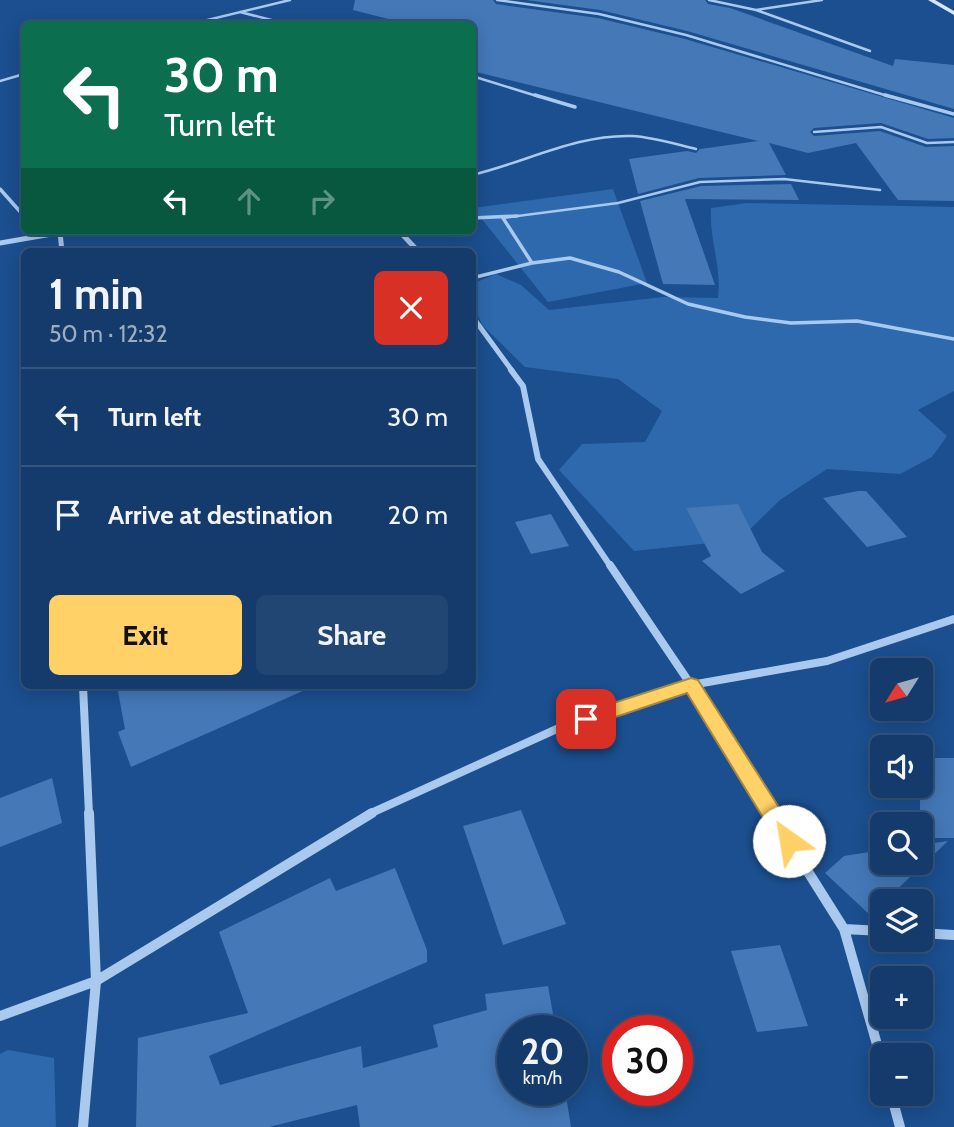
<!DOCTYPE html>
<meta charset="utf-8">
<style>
:root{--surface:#143b6b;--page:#214673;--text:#f1f3f6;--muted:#9dadc1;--line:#33557e;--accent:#ffd166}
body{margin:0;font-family:Cabin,sans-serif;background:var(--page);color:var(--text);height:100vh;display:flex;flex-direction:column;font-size:26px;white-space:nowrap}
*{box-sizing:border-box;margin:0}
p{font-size:23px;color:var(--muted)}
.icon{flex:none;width:38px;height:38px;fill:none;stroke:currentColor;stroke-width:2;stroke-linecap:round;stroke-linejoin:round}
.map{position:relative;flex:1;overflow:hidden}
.side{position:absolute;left:21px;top:248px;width:455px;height:441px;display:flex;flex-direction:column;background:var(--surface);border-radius:10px;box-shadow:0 4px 18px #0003,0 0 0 2px var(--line)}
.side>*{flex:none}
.top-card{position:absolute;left:21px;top:21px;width:455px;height:214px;border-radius:10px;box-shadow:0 4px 18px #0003,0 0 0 2px var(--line);background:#0b6e4f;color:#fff;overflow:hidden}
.needle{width:46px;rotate:233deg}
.controls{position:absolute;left:870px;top:658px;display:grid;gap:14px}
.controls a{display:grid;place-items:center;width:63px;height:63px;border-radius:10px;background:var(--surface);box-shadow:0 4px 18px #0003,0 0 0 2px var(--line);font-size:35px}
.speed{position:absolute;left:497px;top:1015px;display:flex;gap:14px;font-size:35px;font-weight:700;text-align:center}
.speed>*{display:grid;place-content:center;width:91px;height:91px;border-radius:50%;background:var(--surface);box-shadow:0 4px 18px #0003,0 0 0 2px var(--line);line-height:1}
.speed small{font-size:18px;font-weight:400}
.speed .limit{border:10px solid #d22;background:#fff;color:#111}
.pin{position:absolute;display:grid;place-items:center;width:60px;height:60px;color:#fff;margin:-30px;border-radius:14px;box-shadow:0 4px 10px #0006}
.me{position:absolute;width:77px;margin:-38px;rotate:328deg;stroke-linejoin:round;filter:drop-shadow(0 0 5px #0008)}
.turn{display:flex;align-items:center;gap:24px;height:147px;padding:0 28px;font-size:32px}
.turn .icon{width:91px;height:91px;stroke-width:2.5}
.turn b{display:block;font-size:49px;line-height:60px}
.lanes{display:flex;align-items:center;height:66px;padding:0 28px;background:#0003;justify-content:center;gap:35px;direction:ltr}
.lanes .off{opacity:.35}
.round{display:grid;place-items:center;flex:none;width:74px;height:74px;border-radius:10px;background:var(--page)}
.head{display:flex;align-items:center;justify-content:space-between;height:119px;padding:0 28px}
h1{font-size:42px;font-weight:700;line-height:52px}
.primary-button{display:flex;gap:14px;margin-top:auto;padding:14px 28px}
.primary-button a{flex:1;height:80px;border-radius:10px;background:var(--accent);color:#111;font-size:28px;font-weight:700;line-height:80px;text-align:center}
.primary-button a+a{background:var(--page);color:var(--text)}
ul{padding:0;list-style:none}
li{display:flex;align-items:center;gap:21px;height:98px;padding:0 28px;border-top:2px solid var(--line)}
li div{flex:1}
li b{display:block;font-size:26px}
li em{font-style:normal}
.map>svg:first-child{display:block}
</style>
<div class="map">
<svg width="954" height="1127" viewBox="0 0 954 1127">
<rect width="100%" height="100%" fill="#1b4f8f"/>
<!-- green -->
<path fill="#2e69ad" d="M613,189L647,283L548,302L473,208Z
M747,203L954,207V391L918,410L947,436L932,457L900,474L827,469L780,500L739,540L634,551L559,470L582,444L645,442L662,411L618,379L525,367L482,325L473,303L472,284L496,274L521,285L549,310L663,297L718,298C722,268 709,239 711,208Z
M8,1050L54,1058L56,1127H0V1054Z"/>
<!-- building -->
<path fill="#4478b7" d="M355,0H493L496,4L598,18L685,39L954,118V138L928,139L881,123L814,128L810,132L814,136L880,131L926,147L954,146V201L898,200L856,143L808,153L769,143L786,175L699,178L638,194L629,159L687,151L696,153L700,149L758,141L472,71V24H408L353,10Z
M526,0H705L708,4L730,8L893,66L895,59L954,65V109L687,31L600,10Z
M791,184L799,200L685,199L715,285L663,284L640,201L701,186Z
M858,491H866L907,537L867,547L823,498Z
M738,504L762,552L785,571L741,594L702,561L711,556L686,508Z
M551,514L569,546L531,554L515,522Z
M117,686H314L131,767L118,732L125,729Z
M920,758H954V838H920Z
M52,778L62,823L0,847V798Z
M521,810L566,924L503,945L463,826Z
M948,841L870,915L825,873L844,856L882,850V863H920V845Z
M395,868L427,950V962L209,1056L220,1085L361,1046L363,1068L438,1047L433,1025L487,1010L485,994L548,986L556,1031H513V1090H565L571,1127H360L357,1105L269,1127H136L138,1038L248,1013L219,932L330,878L336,891Z
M780,945L808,1026L757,1032L731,951Z"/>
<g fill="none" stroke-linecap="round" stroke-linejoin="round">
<!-- service-far1 -->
<path stroke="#a9c9ee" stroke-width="2.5" d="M814,132L881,127L927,143L954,142
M472,175C524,163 577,134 632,136C653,137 675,144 696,149
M503,218L618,203L700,182L784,179L880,190"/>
<!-- service -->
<path stroke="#a9c9ee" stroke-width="3.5" d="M472,218L517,216
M503,218L532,263
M472,278L532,263L570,258L619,272L688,304L745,317L791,323L857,321L954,339"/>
<!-- minor-far5 -->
<path stroke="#a9c9ee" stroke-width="2.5" d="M497,0L599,14L686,35L891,97
M709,0L756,10L822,0
M756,10L870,51
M240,12L287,24
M191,24L290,0
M472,76L540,97
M0,81L24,74"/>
<!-- minor-far4 -->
<path stroke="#a9c9ee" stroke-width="3.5" d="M535,95L575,107
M885,95L954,114
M0,189L24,216"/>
<!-- minor-far3 -->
<path stroke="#a9c9ee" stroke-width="5" d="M399,231L419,252
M60,232L62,252
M0,243L69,231
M472,316L513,372"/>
<!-- minor-far2 -->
<path stroke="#a9c9ee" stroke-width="6" d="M511,370L523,386L538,459L611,567"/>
<!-- minor-far1 -->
<path stroke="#a9c9ee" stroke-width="8" d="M610,565L691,685L772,814
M83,686L89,814
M369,814L559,728L691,685L827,661L954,619"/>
<!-- minor -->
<path stroke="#a9c9ee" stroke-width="10" d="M771,813L844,929L882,1062
M844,929L882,931
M920,933L954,935
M0,1016L96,981L372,813
M891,1094L900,1127
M83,1127L96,981L89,813"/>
<!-- secondary -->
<path fill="#d6e6fa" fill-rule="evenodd" d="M928,0H935L954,11V15Z"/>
</g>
<!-- route -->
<path fill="#ffd166" stroke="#a68842" stroke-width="2" d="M691,678L698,680L796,834L799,841L796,847L789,850L781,847L687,693L586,727L579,725L576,719L579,714Z"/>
</svg>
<div class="controls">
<a><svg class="needle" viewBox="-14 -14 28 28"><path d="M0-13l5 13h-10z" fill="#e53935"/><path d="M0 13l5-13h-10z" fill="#9dadc1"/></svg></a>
<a><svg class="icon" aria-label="sound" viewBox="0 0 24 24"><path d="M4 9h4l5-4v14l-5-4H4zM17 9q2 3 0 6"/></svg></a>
<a><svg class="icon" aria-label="search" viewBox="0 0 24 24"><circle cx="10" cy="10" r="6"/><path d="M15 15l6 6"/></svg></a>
<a><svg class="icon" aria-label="layers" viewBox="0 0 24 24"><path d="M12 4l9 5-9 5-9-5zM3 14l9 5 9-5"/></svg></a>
<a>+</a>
<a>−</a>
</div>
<div class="speed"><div>20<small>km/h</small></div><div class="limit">30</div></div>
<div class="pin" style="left:586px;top:719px;background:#d93025"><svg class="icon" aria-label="arrive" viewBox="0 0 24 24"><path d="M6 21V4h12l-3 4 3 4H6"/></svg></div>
<svg class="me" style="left:789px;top:841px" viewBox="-20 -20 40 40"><circle r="19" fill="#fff"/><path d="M0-13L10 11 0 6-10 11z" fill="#ffd166"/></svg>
<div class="top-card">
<div class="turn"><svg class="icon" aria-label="left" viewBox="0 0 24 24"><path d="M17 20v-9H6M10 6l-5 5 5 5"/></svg><div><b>30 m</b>Turn left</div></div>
<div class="lanes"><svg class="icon" aria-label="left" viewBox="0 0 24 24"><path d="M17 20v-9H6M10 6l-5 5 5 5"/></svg><svg class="icon off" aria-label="ahead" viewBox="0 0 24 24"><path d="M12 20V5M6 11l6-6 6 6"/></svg><svg class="icon off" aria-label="right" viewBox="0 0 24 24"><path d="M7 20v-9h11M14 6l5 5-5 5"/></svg></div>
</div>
<section class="side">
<div class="head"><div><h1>1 min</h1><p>50 m · 12:32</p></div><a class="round" style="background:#d93025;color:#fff"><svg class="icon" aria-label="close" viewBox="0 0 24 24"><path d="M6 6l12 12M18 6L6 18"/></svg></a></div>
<ul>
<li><svg class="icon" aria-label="left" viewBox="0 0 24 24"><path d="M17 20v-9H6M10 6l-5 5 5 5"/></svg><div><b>Turn left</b></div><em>30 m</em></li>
<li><svg class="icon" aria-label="arrive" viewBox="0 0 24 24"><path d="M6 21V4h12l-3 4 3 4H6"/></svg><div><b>Arrive at destination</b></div><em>20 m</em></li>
</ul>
<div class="primary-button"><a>Exit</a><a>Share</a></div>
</section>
</div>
